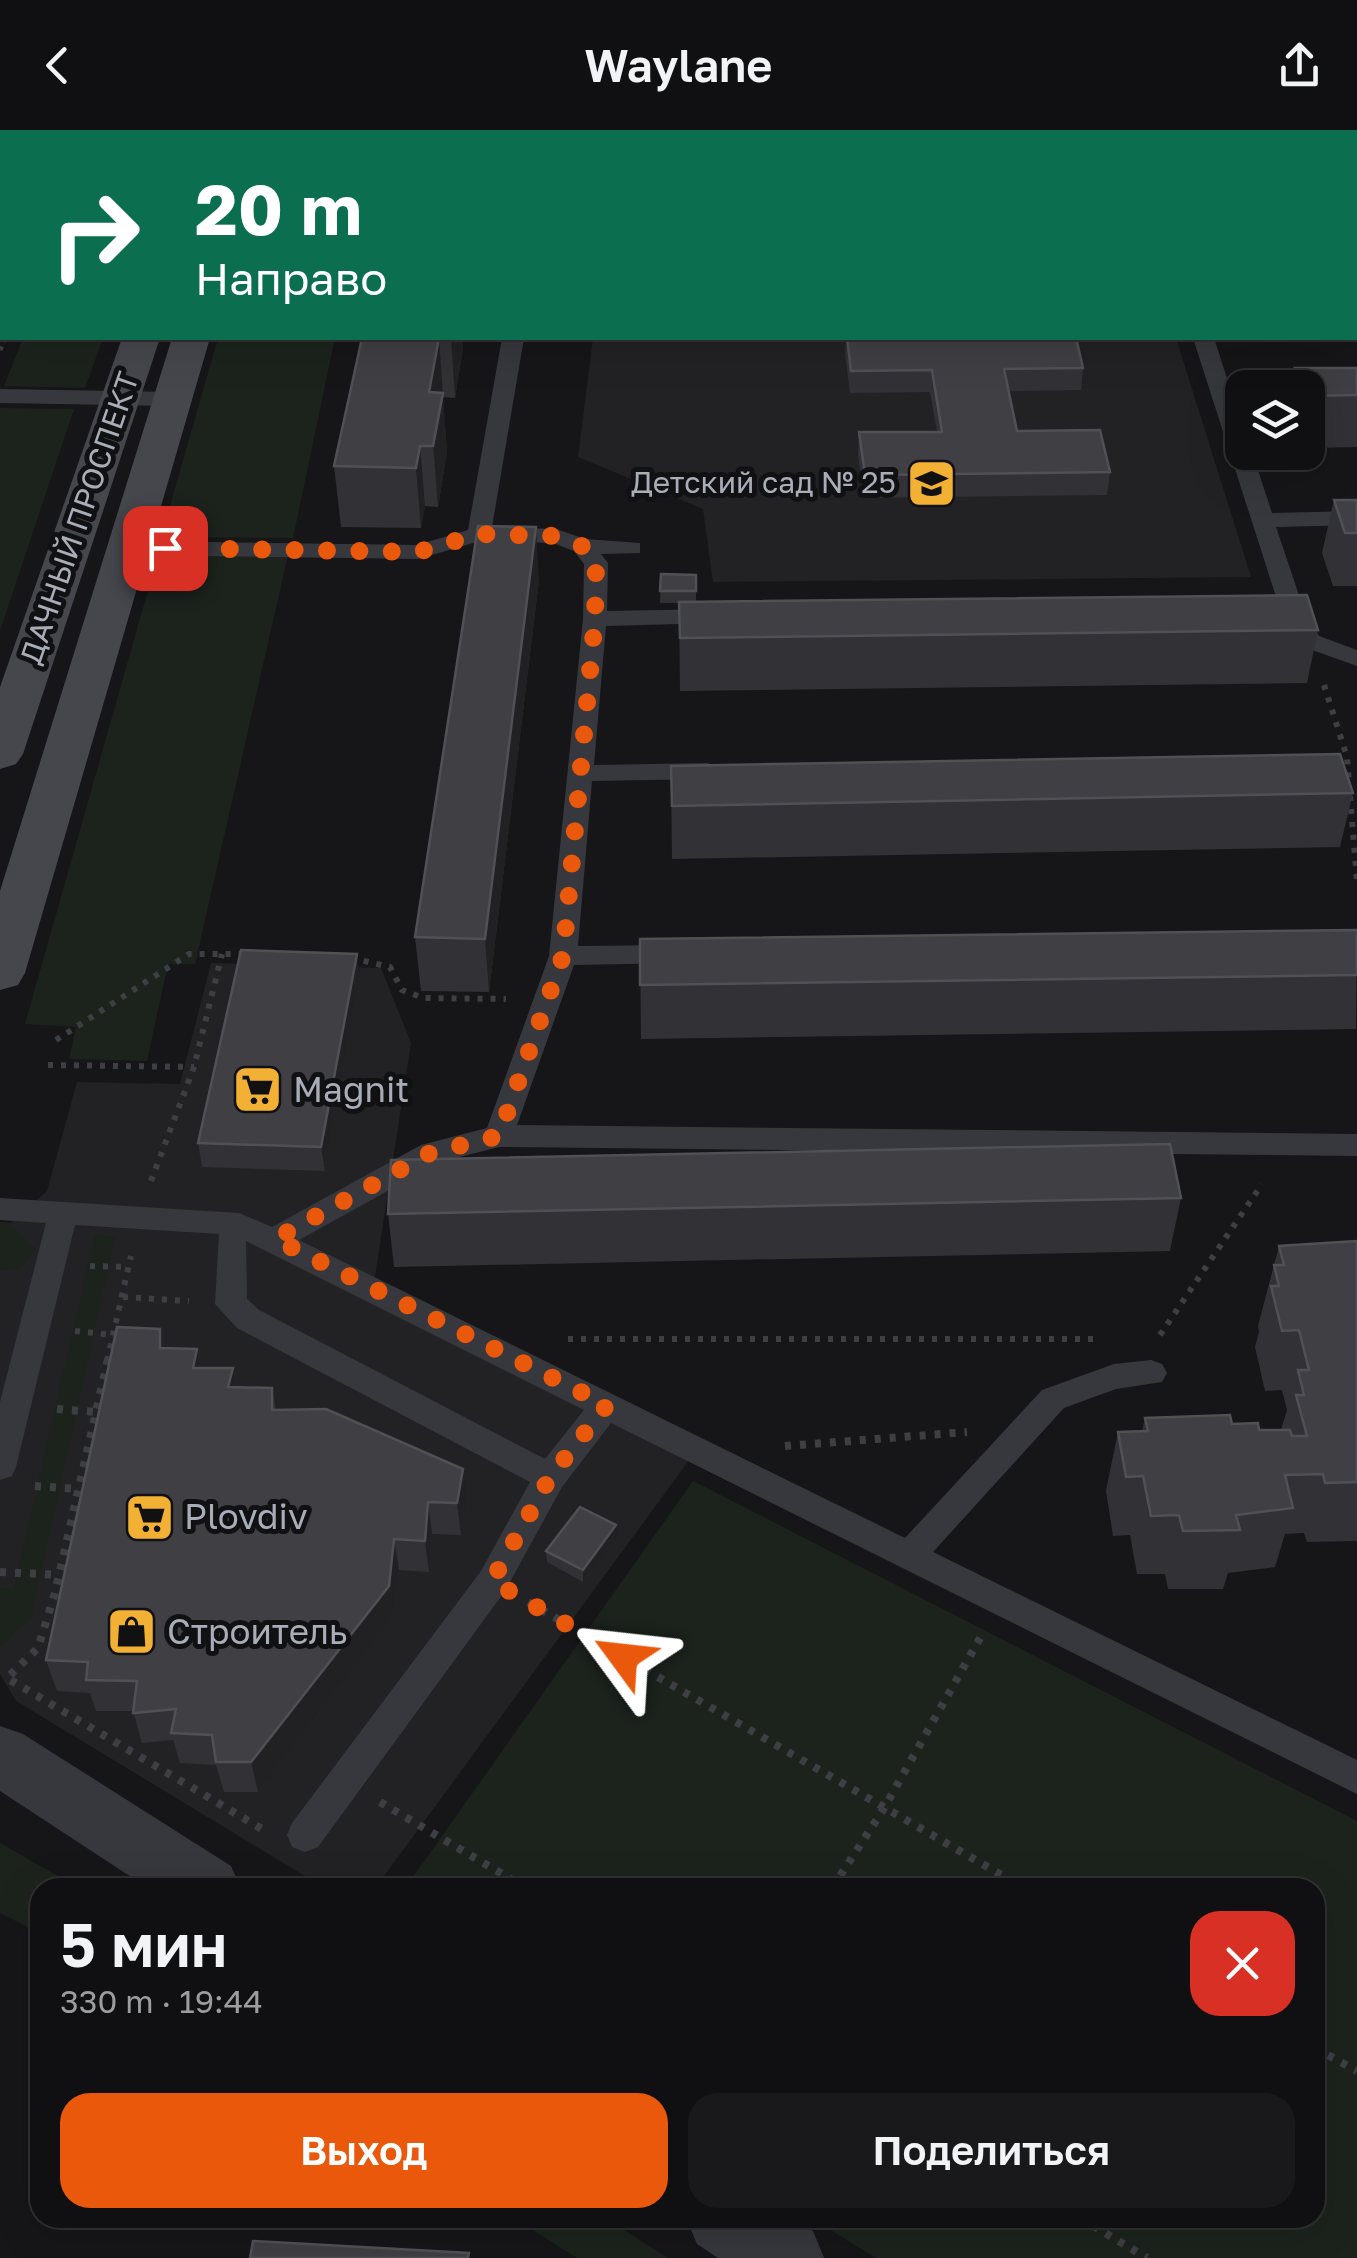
<!DOCTYPE html>
<html lang="ru">
<meta charset="utf-8">
<style>
:root{--surface:#101012;--page:#19191b;--text:#f1f3f6;--muted:#9c9d9f;--line:#303032;--accent:#ea580c}
body{margin:0;font-family:"Golos Text",sans-serif;background:var(--page);color:var(--text);height:100vh;display:flex;flex-direction:column;font-size:38px;white-space:nowrap}
*{box-sizing:border-box;margin:0}
p{font-size:32px;color:var(--muted)}
.icon{flex:none;width:55px;height:55px;fill:none;stroke:currentColor;stroke-width:2;stroke-linecap:round;stroke-linejoin:round}
.map{position:relative;flex:1;overflow:hidden}
.side{position:absolute;left:30px;top:1748px;width:1295px;height:350px;display:flex;flex-direction:column;background:var(--surface);border-radius:30px;box-shadow:0 10px 40px #0002,0 0 0 2px var(--line)}
.side>*{flex:none}
.banner{position:absolute;left:0px;top:0px;width:1358px;height:210px;box-shadow:0 10px 40px #0002,0 0 0 2px var(--line);background:#0b6e4f;color:#fff;overflow:hidden}
.controls{position:absolute;left:1225px;top:240px;display:grid;gap:20px}
.controls a{display:grid;place-items:center;width:100px;height:100px;border-radius:20px;background:var(--surface);box-shadow:0 10px 40px #0002,0 0 0 2px var(--line);font-size:50px}
.pin{position:absolute;display:grid;place-items:center;width:85px;height:85px;color:#fff;margin:-42px;border-radius:20px;box-shadow:0 5px 15px #0006}
.me{position:absolute;width:110px;margin:-55px;rotate:300deg;stroke-linejoin:round;filter:drop-shadow(0 0 8px #0008)}
.turn{display:flex;align-items:center;gap:35px;height:210px;padding:0 30px;font-size:45px}
.turn .icon{width:130px;height:130px;stroke-width:2.5}
.turn b{display:block;font-size:70px;line-height:85px}
.round{display:grid;place-items:center;flex:none;width:105px;height:105px;border-radius:30px;background:var(--page)}
.head{display:flex;align-items:center;justify-content:space-between;height:170px;padding:0 30px}
h1{font-size:60px;font-weight:600;line-height:75px}
.action{display:flex;gap:20px;margin-top:auto;padding:20px 30px}
.action a{flex:1;height:115px;border-radius:30px;background:var(--accent);color:#fff;font-size:40px;font-weight:600;line-height:115px;text-align:center}
.action a+a{background:var(--page);color:var(--text)}
header{display:flex;justify-content:space-between;align-items:center;height:130px;padding:0 30px;background:var(--surface);font-size:45px;font-weight:600}
.map>svg:first-child{display:block}
</style>
<header><svg class="icon" aria-label="back" viewBox="0 0 24 24"><path d="M15 5l-7 7 7 7"/></svg>Waylane<svg class="icon" aria-label="share" viewBox="0 0 24 24"><path d="M12 15V3M7 8l5-5 5 5M5 13v7h14v-7"/></svg></header>
<div class="map">
<svg width="1357" height="2128" viewBox="0 0 1357 2128">
<rect width="100%" height="100%" fill="#161618"/>
<!-- built -->
<path fill="#222225" d="M593,208H1176L1251,447L713,452L703,379L578,327Z
M211,833L381,838L411,913L372,1166L690,1329L376,1757H323L16,1571L0,1544V1092L11,1093L47,1061L77,952L180,954Z"/>
<!-- green -->
<path fill="#1c231d" d="M23,208H103L85,258L4,256Z
M218,208H335L293,408L161,407Z
M0,278L74,279L0,501Z
M158,425H288L195,834H168L147,931L69,929L76,897L25,894Z
M0,1092L10,1093L35,1120L19,1139L0,1140Z
M95,1105L115,1107L31,1488L0,1518V1458H14Z
M693,1351L1357,1691V2128H876L811,2088H1315V1758L406,1757Z
M0,1713L77,1757L40,1758V1803L0,1783Z
M514,2088H605L668,2128H577Z"/>
<g fill="none" stroke-linecap="round" stroke-linejoin="round">
<!-- path-far2 -->
<path stroke="#3d3f44" stroke-width="5" stroke-dasharray="4 5" stroke-linecap="butt" d="M515,0L520,2
M0,220L5,208"/>
<!-- path-far1 -->
<path stroke="#3d3f44" stroke-width="6" stroke-dasharray="5 8" stroke-linecap="butt" d="M1324,555L1347,627L1349,654
M1350,666L1357,751
M351,828L390,837L402,860L423,868L506,869
M56,910L189,824H248
M48,935L194,937
M151,1051L194,937L222,824
M90,1136L128,1137
M123,1167L189,1171
M75,1201L114,1205
M1160,1205L1262,1054
M568,1209H1095
M107,1231L131,1126"/>
<!-- path -->
<path stroke="#3d3f44" stroke-width="8" stroke-dasharray="6 9" stroke-linecap="butt" d="M108,1229L55,1463L38,1518L7,1548L262,1699
M57,1279L95,1282
M785,1316L967,1302
M35,1356L78,1359
M0,1442L59,1445
M528,1472L1024,1758
M380,1672L526,1758
M832,1758L883,1680L980,1508
M1315,1918L1357,1941
M1080,2088L1147,2128"/>
<!-- service -->
<path fill="#37383d" fill-rule="evenodd" d="M635,0H653V2H635Z
M1028,0H1046V2H1028Z
M1215,0H1233L1234,2H1216Z
M1355,68H1357V80H1355Z
M502,208H524L492,397L556,399L585,409L640,413V423L601,424L608,433L607,481L717,479L729,486L717,493L606,496L594,635L708,633L721,641L708,649L592,651L578,816L680,815L694,824L680,833L574,835L517,995L1357,1004V1026L499,1017L440,1032L299,1110L905,1408L1042,1260L1114,1234L1151,1230L1162,1234L1167,1243L1162,1252L1116,1259L1064,1278L933,1422L1357,1630V1664L611,1293L562,1357L505,1461L318,1717L305,1722L292,1717L287,1705L292,1693L481,1441L530,1352L237,1198L215,1174L219,1104L75,1095L16,1337L12,1346L0,1350V1272L46,1093L0,1090V1068L239,1083L272,1097L421,1015L487,998L549,826L583,489L584,434L574,421L553,413L480,411L418,429L130,425L118,418L130,411L417,415L468,400ZM246,1111L584,1280L545,1329L259,1180L247,1169Z
M1193,208H1214L1242,295V322H1252L1272,383L1357,381V395L1276,397L1305,483L1319,506L1357,520V536L1301,516L1285,490L1265,488L1261,483L1279,476Z
M0,259L173,262L184,269L173,276L0,273Z"/>
<!-- tertiary -->
<path fill="#37383d" fill-rule="evenodd" d="M0,1596L23,1604L231,1736L241,1758H148L0,1661Z
M686,2088H790L813,2101L824,2128H718L697,2114Z"/>
<!-- secondary -->
<path fill="#45474d" fill-rule="evenodd" d="M244,0H278V2H244Z
M122,208H160L23,624L16,634L0,639V557Z
M172,208H210L25,843L18,855L0,860V761Z"/>
</g>
<!-- wall -->
<path fill="#323236" d="M725,0H985V2H725Z
M1139,0H1188V2H1139Z
M1290,0H1357V51H1355V2H1290Z
M1355,121H1357V197H1355Z
M362,208H462L463,218L455,268L444,267L443,270L447,322L438,377L425,376L421,398L341,397L334,336Z
M846,208H1076L1083,238L1081,260L1009,261L1017,301L1110,342L1107,365L864,368L858,325L859,302H937L930,262L850,263L845,224Z
M1295,238H1357V317L1308,318V258H1291Z
M1334,370H1357V456H1333L1322,423Z
M661,444L696,445V472L1318,500L1307,553L680,561L679,473H660Z
M539,450L489,862L421,861L415,807Z
M671,636L1353,663L1340,717L672,729Z
M1357,800L1356,899L641,909L640,809Z
M360,847L325,1041L202,1037L198,1013Z
M1181,1068L1170,1121L394,1137L388,1084Z
M1357,1111V1411L1307,1412L1304,1403L1285,1404L1275,1437L1228,1443L1223,1459H1168L1165,1444H1137L1130,1405L1113,1406L1106,1361L1118,1302L1142,1301L1145,1288L1232,1294L1259,1300H1281L1287,1280L1282,1260L1265,1261L1255,1217L1259,1202L1258,1196L1279,1116Z
M164,1218L197,1219L201,1238H233L237,1257L272,1258L276,1280L467,1372L461,1405L432,1404L429,1442L399,1440L393,1487L258,1662H224L216,1635L180,1633L173,1610L142,1613L133,1581H96L90,1563L57,1561L46,1530Z
M617,1407L583,1452L547,1432L546,1421Z"/>
<!-- shaded-wall -->
<path fill="#212124" d="M439,208L447,322L438,377L429,262Z
M451,208H462L463,218L455,268Z
M420,316L425,376L421,398L416,338Z
M536,397L539,450L489,862L485,809Z
M357,824L360,847L325,1041L321,1017Z
M197,1219L204,1252L193,1238Z
M233,1238L240,1271L228,1257Z
M463,1339L467,1372L461,1405L457,1373Z
M428,1372L432,1404L429,1442L425,1411Z
M616,1395L617,1407L583,1452V1440Z
M394,1409L399,1440L393,1487L258,1662L251,1632Z"/>
<!-- building -->
<path fill="#3f3f44" stroke="#4f5156" stroke-width="2.5" d="M408,0H488L487,2H407Z
M727,0H941V2H728Z
M1290,0H1357V30H1355V2H1291Z
M1355,121H1357V146H1355Z
M362,208H451H439L429,262L443,263L433,316H420L416,338L334,336Z
M847,208H1076L1083,238L1004,239L1017,301L1100,300L1110,342L865,345L859,302H942L932,240L851,241Z
M1295,238H1357V265L1308,266V258H1301Z
M1334,370H1357V403H1345Z
M478,396L536,397L485,809L415,807Z
M661,444L696,445V461H660Z
M1307,465L1318,500L680,508L679,472Z
M1340,624L1353,663L672,676L671,636Z
M1357,800V845L640,855V809Z
M241,820L357,824L321,1017L198,1013Z
M1170,1014L1181,1068L388,1084L391,1030Z
M1357,1111V1352L1325,1353L1323,1344L1285,1345L1293,1378L1236,1385L1240,1400L1183,1401L1179,1385L1151,1386L1143,1346L1126,1347L1118,1302L1148,1301L1145,1288L1230,1285L1232,1294L1258,1293L1259,1300H1290L1292,1306H1307L1296,1265H1304L1298,1240H1309L1299,1200L1282,1201L1271,1156H1279L1274,1135H1284L1279,1116Z
M117,1197L160,1199V1218L197,1219L193,1238H233L228,1257L272,1258V1280L326,1279L463,1339L457,1373L428,1372L425,1411L394,1409L389,1456L251,1632H216L212,1605L171,1603L176,1579L133,1583L137,1551L86,1550L88,1532L46,1530Z
M580,1377L616,1395L583,1440L546,1421Z
M253,2111L469,2123L468,2128H250Z"/>
<g fill="none" stroke-linecap="round" stroke-linejoin="round">
<!-- route -->
<path stroke="#ea580c" stroke-width="18" stroke-dasharray="0 32.4" d="M165,418L418,422L479,404L556,406L582,416L596,433L595,489L563,826L499,1006L430,1023L275,1109L607,1275L550,1347L492,1451L623,1527"/>
</g>
<!-- icons -->
<defs>
<symbol id="school-square" viewBox="-11 -11 22 22"><rect x="-9" y="-9" width="18" height="18" rx="4" fill="#f2b134" stroke="#111113"/><path d="M0-5L7-2L0 1L-7-2ZM-4 1L0 2.5L4 1V4Q0 6-4 4Z" fill="#111"/></symbol>
<symbol id="supermarket-square" viewBox="-11 -11 22 22"><rect x="-9" y="-9" width="18" height="18" rx="4" fill="#f2b134" stroke="#111113"/><path d="M-6-5.5h2.5l.6 2H6L4.5 2H-2.5L-4.4-4H-6ZM-1.5 3.2a1.3 1.3 0 1 0 .1 0ZM3 3.2a1.3 1.3 0 1 0 .1 0Z" fill="#111"/></symbol>
<symbol id="shop-square" viewBox="-11 -11 22 22"><rect x="-9" y="-9" width="18" height="18" rx="4" fill="#f2b134" stroke="#111113"/><path d="M-5-2.5h2.3a2.7 3.5 0 0 1 5.4 0H5L5.5 6h-11ZM-1.5-2.5h3a1.5 2.3 0 0 0-3 0Z" fill="#111"/></symbol>
</defs>
<g fill-rule="evenodd">
<use href="#school-square" x="904" y="326" width="55" height="55"/>
<use href="#supermarket-square" x="230" y="932" width="55" height="55"/>
<use href="#supermarket-square" x="122" y="1360" width="55" height="55"/>
<use href="#shop-square" x="104" y="1474" width="55" height="55"/>
</g>
<g text-anchor="middle" stroke-width="10" stroke-linejoin="round" paint-order="stroke">
<!-- far-poi labels -->
<g font-size="30" fill="#a8adb8" stroke="#111113" text-anchor="end">
<text x="896" y="363">Детский сад № 25</text>
</g>
<!-- far-street labels -->
<g font-size="30" fill="#a8adb8" stroke="#111113">
<text transform="translate(80 388) rotate(-71)" y="10">ДАЧНЫЙ ПРОСПЕКТ</text>
</g>
<!-- poi labels -->
<g font-size="35" fill="#a8adb8" stroke="#111113" text-anchor="start">
<text x="293" y="972">Magnit</text>
<text x="184" y="1399">Plovdiv</text>
<text x="167" y="1514">Строитель</text>
</g>
</g>
</svg>
<div class="controls">
<a><svg class="icon" aria-label="layers" viewBox="0 0 24 24"><path d="M12 4l9 5-9 5-9-5zM3 14l9 5 9-5"/></svg></a>
</div>
<div class="pin" style="left:165px;top:418px;background:#d93025"><svg class="icon" aria-label="arrive" viewBox="0 0 24 24"><path d="M6 21V4h12l-3 4 3 4H6"/></svg></div>
<svg class="me" style="left:623px;top:1527px" viewBox="-20 -20 40 40"><path d="M0-17L14 15 0 8-14 15z" fill="#ea580c" stroke="#fff" stroke-width="4"/></svg>
<div class="banner">
<div class="turn"><svg class="icon" aria-label="right" viewBox="0 0 24 24"><path d="M7 20v-9h11M14 6l5 5-5 5"/></svg><div><b>20 m</b>Направо</div></div>
</div>
<section class="side">
<div class="head"><div><h1>5 мин</h1><p>330 m · 19:44</p></div><a class="round" style="background:#d93025;color:#fff"><svg class="icon" aria-label="close" viewBox="0 0 24 24"><path d="M6 6l12 12M18 6L6 18"/></svg></a></div>
<div class="action"><a>Выход</a><a>Поделиться</a></div>
</section>
</div>
